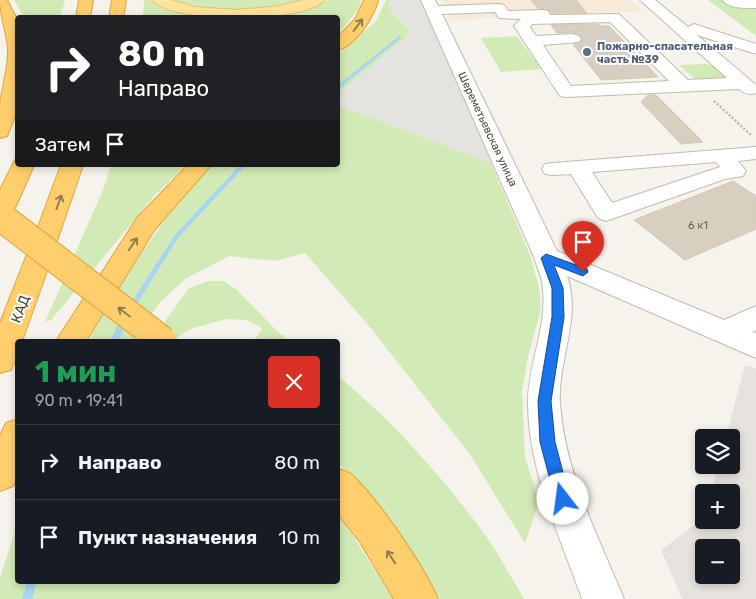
<!DOCTYPE html>
<html lang="ru">
<meta charset="utf-8">
<style>
:root{--surface:#171b24;--page:#20242c;--text:#f1f3f6;--muted:#9ea1a6;--line:#363941}
body{margin:0;font-family:Rubik,sans-serif;background:var(--page);color:var(--text);height:100vh;display:flex;flex-direction:column;font-size:19px;white-space:nowrap}
*{box-sizing:border-box;margin:0}
p{font-size:16px;color:var(--muted)}
.icon{flex:none;width:28px;height:28px;fill:none;stroke:currentColor;stroke-width:2;stroke-linecap:round;stroke-linejoin:round}
.map{position:relative;flex:1;overflow:hidden}
.panel{position:absolute;left:15px;top:339px;width:325px;height:245px;display:flex;flex-direction:column;background:var(--surface);border-radius:5px;box-shadow:0 2px 8px #0003}
.panel>*{flex:none}
.banner{position:absolute;left:15px;top:15px;width:325px;height:152px;border-radius:5px;box-shadow:0 2px 8px #0003;background:#202124;color:#fff;overflow:hidden}
.controls{position:absolute;left:695px;top:429px;display:grid;gap:10px}
.controls a{display:grid;place-items:center;width:45px;height:45px;border-radius:5px;background:var(--surface);box-shadow:0 2px 8px #0003;font-size:25px}
.pin{position:absolute;display:grid;place-items:center;width:42px;height:42px;color:#fff;margin:-51px -21px;border-radius:50% 50% 50% 0;rotate:-45deg;box-shadow:0 0 5px #0007}
.pin .icon{rotate:45deg}
.me{position:absolute;width:55px;margin:-28px;rotate:345deg;stroke-linejoin:round;filter:drop-shadow(0 0 4px #0008)}
.turn{display:flex;align-items:center;gap:18px;height:105px;padding:0 20px;font-size:22px}
.turn .icon{width:65px;height:65px;stroke-width:2.5}
.turn b{display:block;font-size:35px;line-height:42px}
.then{display:flex;align-items:center;height:48px;padding:0 20px;background:#0003;gap:10px;font-size:19px}
.round{display:grid;place-items:center;flex:none;width:52px;height:52px;border-radius:5px;background:var(--page)}
.overview{display:flex;align-items:center;justify-content:space-between;height:85px;padding:0 20px}
h1{font-size:30px;font-weight:700;line-height:38px;color:#1e9e55}
ul{padding:0;list-style:none}
li{display:flex;align-items:center;gap:15px;height:75px;padding:0 20px;border-top:1px solid var(--line)}
li div{flex:1}
li b{display:block;font-size:19px}
li em{font-style:normal}
.map>svg:first-child{display:block}
</style>
<div class="map">
<svg width="756" height="599" viewBox="0 0 756 599">
<rect width="100%" height="100%" fill="#f6f3ec"/>
<!-- commercial -->
<path fill="#f7ead8" d="M441,0H630L644,11L451,20Z"/>
<!-- industrial -->
<path fill="#e6e2dd" fill-rule="evenodd" d="M745,365L756,369V599H682L661,550L704,518V520H731V492H711L718,465H731V438L726,437ZM704,548H731V575H704Z"/>
<!-- green -->
<path fill="#d2eab5" d="M14,0H65L60,18L24,17Z
M144,0C154,0 160,5 169,9C185,14 202,16 219,17L143,18Z
M172,0H307L262,11L212,10Z
M328,0H361L358,10L338,34V18H252L288,13Z
M386,0H389V11L409,29L408,36L338,94V54L376,21Z
M708,0H723L733,7L756,8V36Z
M517,36L541,69L501,72L481,38Z
M706,64L715,66L728,79L698,82L679,65Z
M338,105L491,163L530,255L539,288L541,309L528,357L522,391L525,457L539,502L525,543L469,453L369,326L305,253L275,261L229,256L185,279L161,301L132,341H89L110,298L167,217L211,165H338Z
M111,165H186L156,194L51,320L45,322L103,190Z
M209,281H224L237,290L280,334L291,341H254L262,328L247,320L227,319L193,328L171,341H151L189,288Z
M338,376C388,417 438,472 477,524C495,547 509,574 524,599H440C410,548 381,504 338,463Z
M338,512L393,599H0V577L17,526L18,581H338Z"/>
<!-- parking -->
<path fill="#e5e3e0" d="M389,0H423L433,18L491,163L338,105V94L408,36L409,28L389,11Z"/>
<g fill="none" stroke-linecap="round" stroke-linejoin="round">
<!-- stream -->
<path fill="#a9d4f2" fill-rule="evenodd" d="M399,36L402,37L340,88H338V85Z
M240,165H246L178,238L132,312H128L127,310L128,308L174,236Z
M125,316L128,317L129,319L118,341H110L122,317Z
M27,581H37L32,599H22Z"/>
</g>
<!-- building -->
<path fill="#d8cfc1" stroke="#d3c7b4" d="M531,0H576L587,13H551L548,9L538,8Z
M598,24L600,26H609L658,77L601,80L573,44L581,43L583,40L581,35L573,32L557,33L551,25Z
M648,95H656L703,142L681,144L641,102Z
M733,181L756,196V229L685,260L634,220Z"/>
<g fill="none" stroke-linecap="round" stroke-linejoin="round">
<!-- minor-tunnel -->
<path stroke="#d4d0c8" stroke-width="16" stroke-dasharray="16 8" stroke-linecap="butt" d="M573,39L614,37"/>
<defs>
<path id="minor" d="M421,0H435L438,6L499,4L504,5L508,11L543,10L548,11L550,15L619,14L688,80L727,78L640,0H655L688,27L694,24L756,44V54L697,35L756,85V93C749,95 745,94 739,89L566,97L560,96L514,26L521,19L499,18L495,12L442,14L557,251L724,320L756,306V330L752,332L756,333V358L567,276C582,318 557,361 560,404C565,473 598,536 624,599H582C560,536 528,471 528,402C528,364 547,328 543,290C543,278 537,268 534,257ZM610,22L669,81L571,86L543,45L579,42L581,39L579,36L573,34L536,36L530,27L532,24Z
M722,0H756V8C745,8 730,9 722,0Z
M756,147V159L738,161L746,171L743,176L725,179L606,221L598,218L571,174L553,175L545,174L542,169L545,164L553,163ZM716,162L720,167L612,203L592,172Z"/>
<path id="major" d="M152,0H171L195,7L237,10L280,6L303,0H324C307,23 170,24 152,0Z"/>
<path id="highway" d="M0,0H7L18,21V109L7,136L0,138C0,128 0,117 0,107C1,87 9,71 8,49C7,32 0,17 0,0Z
M79,0H93L90,18H76Z
M112,0H126L123,18H109Z
M364,0H378C374,17 355,46 338,50V37L356,18Z
M15,160H18V165H34L16,206L12,211L0,212V190Z
M61,165H83L58,238L55,244L46,246L37,244L34,238Z
M188,165H211L155,229L116,292L107,295L98,292L94,285L137,218Z
M39,248L48,251L52,257L22,341H18C18,353 16,360 11,370L0,373V323L26,257L30,251Z
M96,292L106,295L110,302L86,341H56L86,295Z
M18,419V474L13,486L0,491V436L6,423Z
M338,469C343,470 348,472 352,475C379,500 423,565 438,599H394L360,542L338,514Z"/>
</defs>
<!-- minor casing -->
<use href="#minor" stroke="#c2bbae" stroke-width="2"/>
<!-- major casing -->
<use href="#major" stroke="#e6c16a" stroke-width="2"/>
<!-- highway casing -->
<use href="#highway" stroke="#e0a43c" stroke-width="2"/>
<!-- path -->
<path stroke="#c4b79f" stroke-width="2.5" stroke-dasharray="2 2" stroke-linecap="butt" d="M714,101L752,136"/>
<!-- minor -->
<use href="#minor" fill="#fff" fill-rule="evenodd"/>
<!-- major -->
<use href="#major" fill="#ffe39c" fill-rule="evenodd"/>
<!-- highway -->
<use href="#highway" fill="#ffcf6e" fill-rule="evenodd"/>
<defs>
<path id="highway-bridge-far1" d="M0,216L7,221"/>
<path id="highway-bridge" d="M5,220L163,341"/>
</defs>
<!-- highway-bridge-far1 casing -->
<use href="#highway-bridge-far1" stroke="#e0a43c" stroke-width="22" stroke-linecap="butt"/>
<!-- highway-bridge casing -->
<use href="#highway-bridge" stroke="#e0a43c" stroke-width="30" stroke-linecap="butt"/>
<!-- highway-bridge-far1 -->
<use href="#highway-bridge-far1" stroke="#ffcf6e" stroke-width="21"/>
<!-- highway-bridge -->
<use href="#highway-bridge" stroke="#ffcf6e" stroke-width="28"/>
</g>
<!-- one-way arrows -->
<defs><path id="oneway-shaft" d="M-6 0H5M1.5-3L5.5 0L1.5 3" fill="none" stroke-width="1.6" stroke-linecap="round" stroke-linejoin="round" transform="scale(1.25)"/></defs>
<g stroke="#937c4e">
<use href="#oneway-shaft" transform="translate(358 25) rotate(-53)"/>
<use href="#oneway-shaft" transform="translate(59 202) rotate(-70)"/>
<use href="#oneway-shaft" transform="translate(133 244) rotate(-56)"/>
<use href="#oneway-shaft" transform="translate(124 312) rotate(-143)"/>
<use href="#oneway-shaft" transform="translate(391 557) rotate(-123)"/>
</g>
<!-- route -->
<path fill="#1a73e8" stroke="#114b97" d="M546,254L587,269L588,272L583,276L554,265L563,288L564,317L551,401L555,442L570,499L568,504L563,506L557,504L555,499L540,442L538,401L552,317V288L541,258Z"/>
<!-- markers -->
<circle fill="#5c6f8a" stroke="#fff" stroke-width="2" cx="587" cy="52" r="5"/>
<g text-anchor="middle" stroke-width="4" stroke-linejoin="round" paint-order="stroke">
<!-- far-service labels -->
<g font-size="11" font-weight="bold" fill="#4e5e75" stroke="#fff" text-anchor="start">
<text x="597" y="50">Пожарно-спасательная<tspan x="597" dy="13">часть №39</tspan></text>
</g>
<!-- far-street labels -->
<g font-size="11" fill="#4b4439" stroke="#fff">
<text transform="translate(488 129) rotate(65)" y="4">Шереметьевская улица</text>
</g>
<!-- number labels -->
<g font-size="11" fill="#6e675b">
<text x="698" y="229">6 к1</text>
</g>
<!-- street labels -->
<g font-size="14" fill="#4b4439" stroke="#fff">
<text transform="translate(20 309) rotate(-70)" y="5">КАД</text>
</g>
</g>
</svg>
<div class="controls">
<a><svg class="icon" aria-label="layers" viewBox="0 0 24 24"><path d="M12 4l9 5-9 5-9-5zM3 14l9 5 9-5"/></svg></a>
<a>+</a>
<a>−</a>
</div>
<div class="pin" style="left:583px;top:272px;background:#d93025"><svg class="icon" aria-label="arrive" viewBox="0 0 24 24"><path d="M6 21V4h12l-3 4 3 4H6"/></svg></div>
<svg class="me" style="left:563px;top:499px" viewBox="-20 -20 40 40"><circle r="19" fill="#fff"/><path d="M0-13L10 11 0 6-10 11z" fill="#1a73e8"/></svg>
<div class="banner">
<div class="turn"><svg class="icon" aria-label="right" viewBox="0 0 24 24"><path d="M7 20v-9h11M14 6l5 5-5 5"/></svg><div><b>80 m</b>Направо</div></div>
<div class="then">Затем<svg class="icon" aria-label="arrive" viewBox="0 0 24 24"><path d="M6 21V4h12l-3 4 3 4H6"/></svg></div>
</div>
<section class="panel">
<div class="overview"><div><h1>1 мин</h1><p>90 m · 19:41</p></div><a class="round" style="background:#d93025;color:#fff"><svg class="icon" aria-label="close" viewBox="0 0 24 24"><path d="M6 6l12 12M18 6L6 18"/></svg></a></div>
<ul>
<li><svg class="icon" aria-label="right" viewBox="0 0 24 24"><path d="M7 20v-9h11M14 6l5 5-5 5"/></svg><div><b>Направо</b></div><em>80 m</em></li>
<li><svg class="icon" aria-label="arrive" viewBox="0 0 24 24"><path d="M6 21V4h12l-3 4 3 4H6"/></svg><div><b>Пункт назначения</b></div><em>10 m</em></li>
</ul>
</section>
</div>
